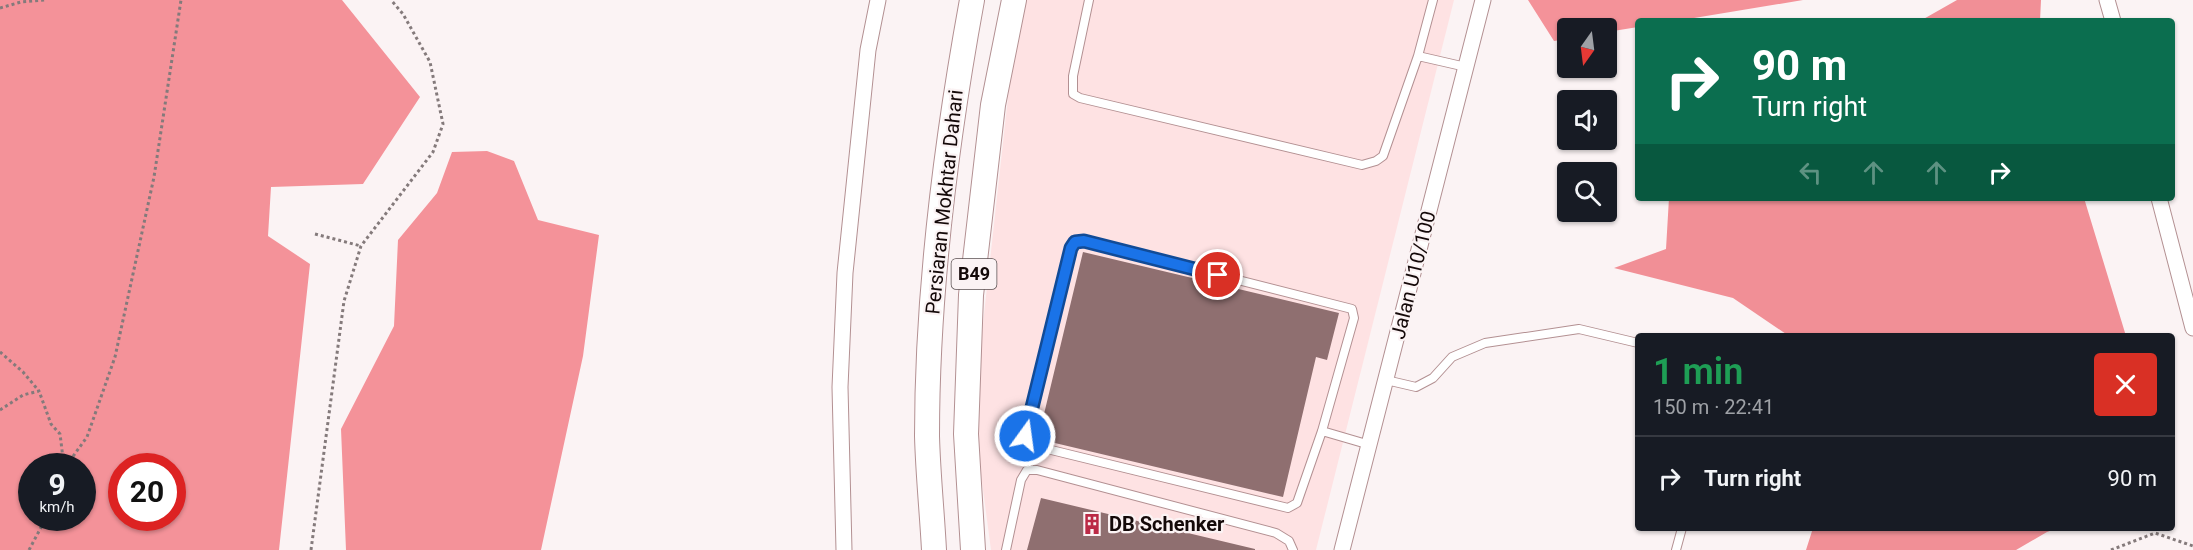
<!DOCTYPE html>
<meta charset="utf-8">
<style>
:root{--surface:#171b24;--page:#242831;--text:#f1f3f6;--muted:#9ea1a6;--line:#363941}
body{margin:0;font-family:Roboto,sans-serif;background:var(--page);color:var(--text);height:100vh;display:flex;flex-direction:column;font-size:22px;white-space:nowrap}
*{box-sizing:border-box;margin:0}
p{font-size:20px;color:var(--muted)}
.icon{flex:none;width:33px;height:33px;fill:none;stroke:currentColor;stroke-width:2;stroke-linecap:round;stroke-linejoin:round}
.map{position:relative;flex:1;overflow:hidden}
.panel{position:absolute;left:1635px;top:333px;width:540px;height:198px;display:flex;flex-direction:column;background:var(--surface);border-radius:6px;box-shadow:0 2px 4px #0004}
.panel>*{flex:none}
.hud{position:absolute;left:1635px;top:18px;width:540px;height:183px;border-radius:6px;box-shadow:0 2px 4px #0004;background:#0b6e4f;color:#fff;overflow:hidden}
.needle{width:39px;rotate:194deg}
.tools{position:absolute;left:1557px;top:18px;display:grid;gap:12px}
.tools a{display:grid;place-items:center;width:60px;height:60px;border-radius:6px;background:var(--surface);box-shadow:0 2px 4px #0004;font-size:30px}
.speed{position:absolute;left:18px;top:453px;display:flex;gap:12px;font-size:30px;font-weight:700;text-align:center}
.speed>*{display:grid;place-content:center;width:78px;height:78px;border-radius:50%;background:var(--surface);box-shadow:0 2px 4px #0004;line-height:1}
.speed small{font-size:15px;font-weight:400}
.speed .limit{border:9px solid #d22;background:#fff;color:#111}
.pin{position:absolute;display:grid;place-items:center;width:51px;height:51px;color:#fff;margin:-26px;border:3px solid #fff;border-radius:50%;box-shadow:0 2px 6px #0007}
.me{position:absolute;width:66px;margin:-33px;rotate:14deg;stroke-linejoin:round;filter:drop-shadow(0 0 4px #0008)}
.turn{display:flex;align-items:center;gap:21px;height:126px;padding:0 18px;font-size:27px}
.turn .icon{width:78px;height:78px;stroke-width:2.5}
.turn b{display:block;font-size:42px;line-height:51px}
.lanes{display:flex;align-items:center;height:57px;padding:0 18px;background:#0003;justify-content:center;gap:30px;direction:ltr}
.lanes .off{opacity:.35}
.round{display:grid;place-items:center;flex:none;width:63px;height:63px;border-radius:6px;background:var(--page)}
.head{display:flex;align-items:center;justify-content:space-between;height:102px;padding:0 18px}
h1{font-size:36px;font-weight:600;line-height:45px;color:#1e9e55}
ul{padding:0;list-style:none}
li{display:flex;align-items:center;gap:18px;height:84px;padding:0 18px;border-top:2px solid var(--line)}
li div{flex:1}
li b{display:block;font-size:22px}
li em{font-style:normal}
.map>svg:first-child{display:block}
</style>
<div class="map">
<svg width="2193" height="550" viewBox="0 0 2193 550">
<rect width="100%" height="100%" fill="#fbf3f4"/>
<!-- built -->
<path fill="#fee2e3" d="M1025,0H1454L1316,550H991L973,414L1014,43Z"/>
<!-- forest -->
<path fill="#f49299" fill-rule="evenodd" d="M0,0H342L420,97L363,184L271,187L268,236L310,264L279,550H0ZM32,466H82V518H32ZM122,466H172V518H122Z
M1528,0H1803L1676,21H1638V27L1607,32L1606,28H1568L1567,39L1554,41Z
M487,151L514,161L538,220L599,235L583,356L541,550H346L341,429L394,326L398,240L437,193L452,152Z"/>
<!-- water -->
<path fill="#f18f96" d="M1957,0H2041L2040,21H1920Z
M1669,198H2084L2126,336H1789L1733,298L1614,268L1666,249Z
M1813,528H2058L2047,532L2016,550H1806Z"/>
<!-- building -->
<path fill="#8f6f70" d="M1083,252L1339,313L1327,360L1316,357L1283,497L1038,439Z
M1041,498L1255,549V550H1027Z"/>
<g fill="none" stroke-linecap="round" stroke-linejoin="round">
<defs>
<path id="lane" d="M1089,0L1073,76V94L1080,98L1362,165L1376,161L1383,156L1418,56L1466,67
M1418,56L1433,0
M1084,241L1352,309L1354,318L1322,431L1297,503L1288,508L1035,446L1029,442L1025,436L1071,248L1075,242Z
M1386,380L1416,387L1433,378L1452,357L1485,343L1579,329L1638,343
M1322,431L1370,445
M1006,550L1021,480L1027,470H1037L1276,533L1289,541L1293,550
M1676,550L1682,528"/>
<path id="street" d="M2107,0L2113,21
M2159,198L2193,328
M844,550L840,387L845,273L868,50L878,0
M1342,550L1483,0"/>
<path id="primary" d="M934,550C932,512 928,474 927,436C927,291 946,142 972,0
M973,550L966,434L971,295L993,105L1014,0"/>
</defs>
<!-- lane casing -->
<use href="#lane" stroke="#b39092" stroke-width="10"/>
<!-- street casing -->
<use href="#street" stroke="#b39092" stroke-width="17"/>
<!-- primary casing -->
<use href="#primary" stroke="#b39092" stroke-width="26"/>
<!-- path -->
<path stroke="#847a7b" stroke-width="3" stroke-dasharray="3 3" stroke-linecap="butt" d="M0,8L21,2L45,0
M315,234L361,246
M0,352L23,372L39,391
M0,410L23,395L39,391L51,424L60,434L64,466
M66,466L87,437L115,357L154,177L181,0
M29,550L46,518
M311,550L344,301L361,246L433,152L443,124L430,62L403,14L391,0
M2111,550L2155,533L2193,546"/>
<!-- lane -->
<use href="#lane" stroke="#fff" stroke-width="8"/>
<!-- street -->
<use href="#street" stroke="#fff" stroke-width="15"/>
<!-- primary -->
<use href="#primary" stroke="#fff" stroke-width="24"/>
</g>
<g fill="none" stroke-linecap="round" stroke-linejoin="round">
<defs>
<path id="route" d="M1025,436L1071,248L1075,242L1084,241L1218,275"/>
</defs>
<!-- route casing -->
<use href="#route" stroke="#114b97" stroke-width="15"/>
<!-- route -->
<use href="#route" stroke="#1a73e8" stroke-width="10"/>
</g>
<!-- icons -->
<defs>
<symbol id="building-bare" viewBox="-9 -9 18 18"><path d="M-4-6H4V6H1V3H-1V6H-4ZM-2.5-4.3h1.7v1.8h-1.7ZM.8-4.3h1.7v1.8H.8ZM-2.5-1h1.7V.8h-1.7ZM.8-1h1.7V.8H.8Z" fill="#bb2a46" stroke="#fbf3f4" stroke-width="2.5" paint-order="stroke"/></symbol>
</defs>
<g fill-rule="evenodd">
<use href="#building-bare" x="1077" y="509" width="30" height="30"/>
</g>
<g text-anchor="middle" stroke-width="4.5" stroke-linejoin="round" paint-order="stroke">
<!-- shield labels -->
<rect fill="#fbf3f4" stroke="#594f50" stroke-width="1.5" x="951.5" y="259" width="45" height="30" rx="4.5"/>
<g font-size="18" font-weight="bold" fill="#140909">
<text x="974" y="280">B49</text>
</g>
<!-- street labels -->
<g font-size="20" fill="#140909" stroke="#fbf3f4">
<text transform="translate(944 202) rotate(-84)" y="7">Persiaran Mokhtar Dahari</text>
<text transform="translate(1413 275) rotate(-76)" y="7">Jalan U10/100</text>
</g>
<!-- poi labels -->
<g font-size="20" font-weight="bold" fill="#140909" stroke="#fbf3f4" text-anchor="start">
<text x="1109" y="531">DB Schenker</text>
</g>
</g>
</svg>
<div class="tools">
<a><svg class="needle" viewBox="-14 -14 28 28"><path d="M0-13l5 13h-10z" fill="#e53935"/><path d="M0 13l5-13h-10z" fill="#9ea1a6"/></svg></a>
<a><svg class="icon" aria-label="sound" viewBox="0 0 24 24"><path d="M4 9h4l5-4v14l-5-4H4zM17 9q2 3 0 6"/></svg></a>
<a><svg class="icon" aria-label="search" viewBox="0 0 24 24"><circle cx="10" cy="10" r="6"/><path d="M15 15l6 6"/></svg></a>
</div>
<div class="speed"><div>9<small>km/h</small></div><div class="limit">20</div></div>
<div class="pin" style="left:1218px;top:275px;background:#d93025"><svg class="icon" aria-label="arrive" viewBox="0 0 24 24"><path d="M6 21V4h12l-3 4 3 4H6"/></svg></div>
<svg class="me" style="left:1025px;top:436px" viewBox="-20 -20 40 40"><circle r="17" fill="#1a73e8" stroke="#fff" stroke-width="3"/><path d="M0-11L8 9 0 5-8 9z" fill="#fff"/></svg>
<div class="hud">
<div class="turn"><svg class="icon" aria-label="right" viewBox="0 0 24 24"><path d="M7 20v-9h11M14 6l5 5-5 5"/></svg><div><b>90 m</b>Turn right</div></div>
<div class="lanes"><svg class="icon off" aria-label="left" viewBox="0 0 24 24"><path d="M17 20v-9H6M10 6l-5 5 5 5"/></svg><svg class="icon off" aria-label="ahead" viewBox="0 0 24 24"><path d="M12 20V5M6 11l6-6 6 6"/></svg><svg class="icon off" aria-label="ahead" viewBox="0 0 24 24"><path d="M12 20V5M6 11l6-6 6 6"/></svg><svg class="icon" aria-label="right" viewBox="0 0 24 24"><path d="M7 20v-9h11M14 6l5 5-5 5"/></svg></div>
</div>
<section class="panel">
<div class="head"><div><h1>1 min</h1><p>150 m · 22:41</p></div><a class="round" style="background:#d93025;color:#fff"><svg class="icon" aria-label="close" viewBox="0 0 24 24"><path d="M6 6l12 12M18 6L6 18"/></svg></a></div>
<ul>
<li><svg class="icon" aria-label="right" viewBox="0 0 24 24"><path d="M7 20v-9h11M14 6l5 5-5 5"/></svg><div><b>Turn right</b></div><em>90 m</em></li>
</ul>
</section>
</div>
